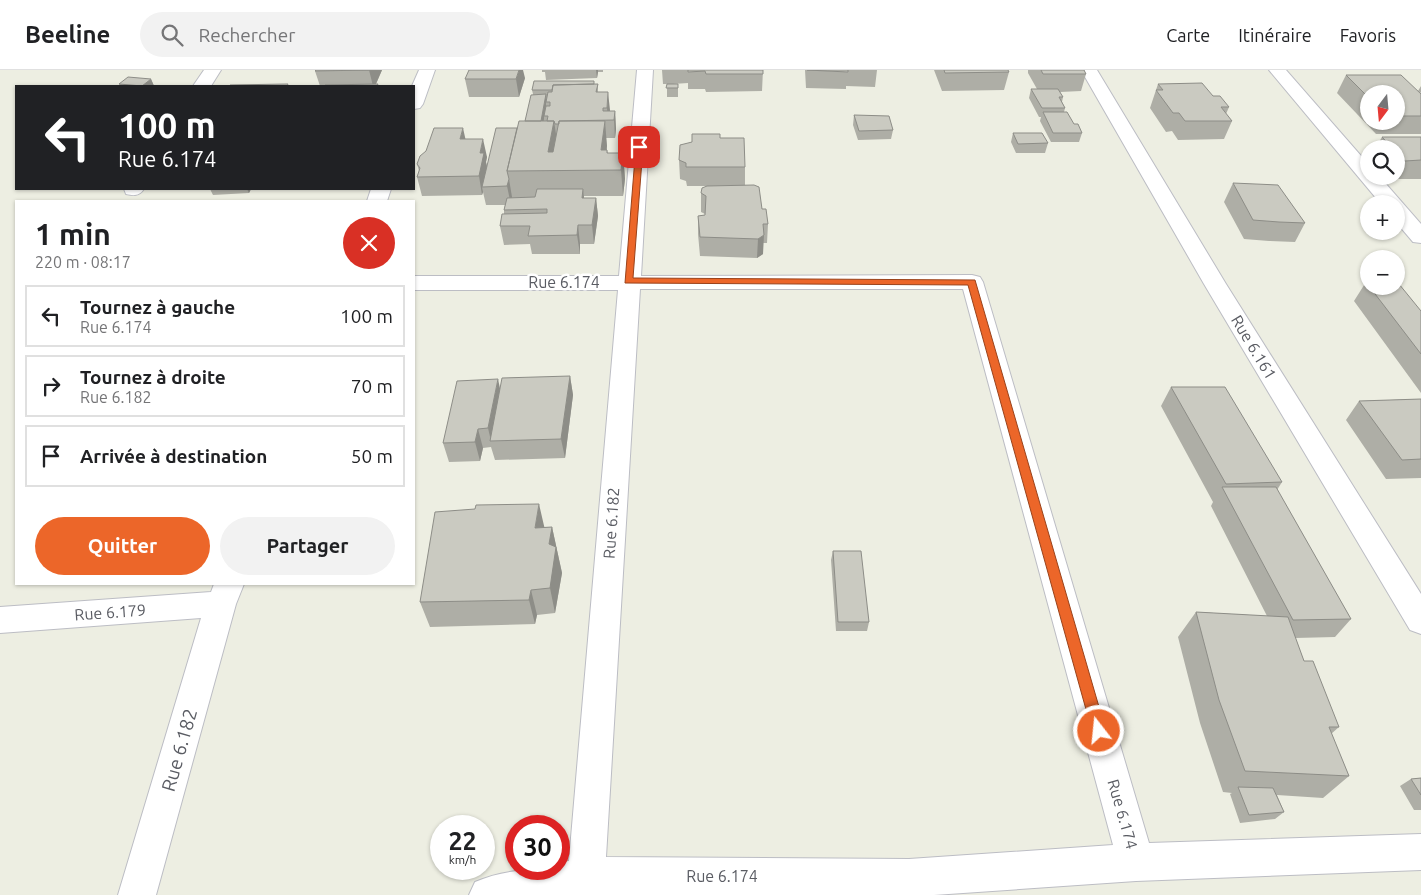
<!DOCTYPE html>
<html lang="fr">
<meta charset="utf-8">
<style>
:root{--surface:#fff;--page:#f2f2f2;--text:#202124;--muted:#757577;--line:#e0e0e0;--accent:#ec6629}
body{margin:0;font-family:Ubuntu,sans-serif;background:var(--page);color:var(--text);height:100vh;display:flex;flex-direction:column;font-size:19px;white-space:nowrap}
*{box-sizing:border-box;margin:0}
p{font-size:16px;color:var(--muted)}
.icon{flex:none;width:28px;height:28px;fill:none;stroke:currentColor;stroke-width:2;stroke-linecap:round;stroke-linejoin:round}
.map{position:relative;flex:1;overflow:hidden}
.side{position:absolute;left:15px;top:130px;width:400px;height:385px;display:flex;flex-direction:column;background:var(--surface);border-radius:0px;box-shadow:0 1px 4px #0004}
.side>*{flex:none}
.hud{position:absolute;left:15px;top:15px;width:400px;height:105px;border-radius:0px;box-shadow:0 1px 4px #0004;background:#202124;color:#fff;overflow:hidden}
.needle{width:32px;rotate:196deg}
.tools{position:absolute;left:1360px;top:15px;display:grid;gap:10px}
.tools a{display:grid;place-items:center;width:45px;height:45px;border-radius:50%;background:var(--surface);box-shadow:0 1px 4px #0004;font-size:25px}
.speed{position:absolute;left:430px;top:745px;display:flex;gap:10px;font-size:25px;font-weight:700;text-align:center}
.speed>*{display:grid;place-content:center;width:65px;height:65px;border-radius:50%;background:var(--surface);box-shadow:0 1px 4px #0004;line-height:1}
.speed small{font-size:12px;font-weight:400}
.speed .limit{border:8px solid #d22;background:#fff;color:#111}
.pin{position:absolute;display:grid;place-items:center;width:42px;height:42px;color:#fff;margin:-21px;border-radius:10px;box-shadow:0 2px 8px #0006}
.me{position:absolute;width:55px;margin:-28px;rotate:344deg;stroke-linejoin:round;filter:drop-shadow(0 0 4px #0008)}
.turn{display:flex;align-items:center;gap:18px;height:105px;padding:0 20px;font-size:22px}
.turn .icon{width:65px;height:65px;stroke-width:2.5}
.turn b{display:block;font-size:35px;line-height:42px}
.round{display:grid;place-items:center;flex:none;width:52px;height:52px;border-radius:26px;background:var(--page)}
.headline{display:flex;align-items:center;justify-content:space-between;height:85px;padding:0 20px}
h1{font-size:30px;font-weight:700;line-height:38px}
.cta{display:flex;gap:10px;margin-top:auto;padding:10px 20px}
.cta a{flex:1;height:58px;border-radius:30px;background:var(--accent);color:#fff;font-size:20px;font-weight:700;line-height:58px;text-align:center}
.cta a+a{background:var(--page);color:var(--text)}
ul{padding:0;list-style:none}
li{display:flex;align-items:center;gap:15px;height:62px;margin:0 10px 8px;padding:0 10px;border:2px solid var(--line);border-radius:0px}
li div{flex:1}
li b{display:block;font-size:19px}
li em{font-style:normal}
header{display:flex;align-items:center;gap:30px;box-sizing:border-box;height:70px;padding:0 25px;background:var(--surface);border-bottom:1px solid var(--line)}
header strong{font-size:24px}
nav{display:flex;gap:28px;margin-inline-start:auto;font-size:18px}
.search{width:350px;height:45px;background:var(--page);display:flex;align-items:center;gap:12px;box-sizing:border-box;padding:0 18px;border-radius:28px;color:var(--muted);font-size:19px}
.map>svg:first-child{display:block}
</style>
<header>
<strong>Beeline</strong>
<div class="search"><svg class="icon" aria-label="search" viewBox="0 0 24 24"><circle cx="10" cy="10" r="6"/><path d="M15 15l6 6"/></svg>Rechercher</div>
<nav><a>Carte</a><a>Itinéraire</a><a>Favoris</a></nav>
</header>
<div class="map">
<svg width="1421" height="825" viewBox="0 0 1421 825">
<rect width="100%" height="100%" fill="#edeee2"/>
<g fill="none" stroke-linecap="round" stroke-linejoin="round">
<defs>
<path id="street" d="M204,0H221L211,16H193Z
M419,0H435L423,34L420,38L414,39L412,16Z
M637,0H653L641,206L972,205L980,207L983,212L1149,773L1421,764V800L1136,811L934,825H469L475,812C502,800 530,799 559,799V792L569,791L618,220H414V206H619ZM640,219H963L1113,775L909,789L606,787Z
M1081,0H1097L1226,214L1421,524V564L1410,560L1204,214Z
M1269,0H1286L1369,95V106H1379L1421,154V173L1413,172L1396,152V134H1381Z
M124,119H144C139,126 134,126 126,124Z
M371,119H391L387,131H367Z
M214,514H244L236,534L156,825H118L201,548L0,563V537L211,522Z"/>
</defs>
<!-- street casing -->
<use href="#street" stroke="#bcbdc4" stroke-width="2"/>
<!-- street -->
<use href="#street" fill="#fff" fill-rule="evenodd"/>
</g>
<!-- wall -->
<path fill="#aeaea6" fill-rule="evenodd" d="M316,0H382L376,14H378V16H320L315,1Z
M542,0H603V2H598L597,8L546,10L545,2H542Z
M662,0H763L762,21L706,22L705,19H688V13L673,14H678V27H667V14H663Z
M805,0H877L875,17L846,16V19L806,18Z
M934,0H1008L1009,2L1004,20L942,21Z
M1028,0H1084L1086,4L1081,21L1060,22L1063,27L1062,32L1065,38L1064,42L1074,54L1082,63L1079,72H1051L1040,51L1041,47H1039L1029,28L1031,19H1037L1028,3Z
M1346,5L1421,24V64H1376L1337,23ZM1369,24H1396V51H1369Z
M525,8L519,27H469L465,9Z
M151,9L154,16H120L119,14Z
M598,14V22L610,41H615L616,59L615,68H606L607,80L608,83H623L625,109L623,126H584V128H596L598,146L594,174H580V184H532L530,174L504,175L500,156L504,144V140L505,135H486L483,122L482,125L422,126L417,107L419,101L417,94L465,69L487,87L486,92L487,97L517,58L525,51L533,24L532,20Z
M1158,14L1213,26L1229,37L1226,44L1232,51L1224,69L1178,70L1172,61L1166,62L1150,38Z
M1421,16V23L1418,21Z
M854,45L893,60L891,69L858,70L853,55Z
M1013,63L1048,73L1045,83H1016L1011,72Z
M1382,67H1421V109H1393L1390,106H1396V79H1375Z
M720,68L745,97V115L762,139L768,154L767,173H763V184L757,188L700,186L698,164V146L705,145V144L701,142V123L707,116H687L686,111L680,109L679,90Z
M1233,113L1305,153L1295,172L1269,171L1244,169L1224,132Z
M210,119H251L249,123L213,125Z
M1366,212H1369V216H1396L1421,241V323L1354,231Z
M570,306L573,325L565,388L495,390L491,377L483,378L480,391L449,392L443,373L500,319Z
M1171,317L1282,412L1277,420L1351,549L1335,567L1295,568L1304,591L1339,657L1331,664L1349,706L1323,728L1277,725L1284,742L1275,749L1240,753L1230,724L1232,723L1223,722L1200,653L1178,567L1196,542L1267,546L1211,436L1213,432L1161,336Z
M1421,329V408L1386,409L1346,350L1359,331Z
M544,457H552L562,503L555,543L537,545L535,554L430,557L420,532Z
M833,481L869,552L867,561H836L831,490Z
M1421,708V740H1414L1400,716L1411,709Z"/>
<!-- shaded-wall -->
<path fill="#8d8d87" d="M369,0H382L375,16H373Z
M519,0H523L525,8L519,27L516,9Z
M596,0H598V2L597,8Z
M151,9L154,16H142Z
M608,22L610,40L609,50H608L607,38Z
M546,24L547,32H546V38L544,46V49L542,60L541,51Z
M615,41L616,59L615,68L614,50Z
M554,51L558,77L553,101L548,82Z
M605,51L607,76L604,100L601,80Z
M463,58L467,76L460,69Z
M483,69L487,87L486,92L488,101L482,117L483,122L482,125L479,106L480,83Z
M623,83L625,109L623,126L621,100Z
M509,109L512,127L511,135L507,116Z
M247,119H251L249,123Z
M583,119L585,137L582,128Z
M596,128L598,146L594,174L592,155Z
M578,155L580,174V184L577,165Z
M764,165L763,184L757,188L758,169Z
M570,306L573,325L565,388L561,369Z
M498,309L502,328L491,371L488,358Z
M478,359L483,378L480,391L475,372Z
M539,434L545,460L535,458Z
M552,457L562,503L555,543L550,518L549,474Z
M531,520L537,545L535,554L529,530Z"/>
<!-- building -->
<path fill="#cacac1" stroke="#8d8d87" d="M316,0H369L315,1Z
M469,0H519L516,9H465Z
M688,0H763V4H706L705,1L688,2Z
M807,0H848V2Z
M944,0H1008L1009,2L945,3Z
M1041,0H1084L1086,4H1043Z
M1346,5H1401L1421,24V46H1396V24H1369V28Z
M128,7L151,9L142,16L119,14Z
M534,11H594V14L553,15L552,20H532Z
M1202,13L1213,26H1220L1229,37H1221L1232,51H1185L1179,43H1173L1156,20H1163L1158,14Z
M288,14L287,16H229L230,15Z
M378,14L377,16H324L325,15Z
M598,14L596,22H608L607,38H603V41H615L614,50L559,51V54H555L554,51H547L548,46H544L546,36H550V32H546L548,22H552L553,15Z
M667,14H678V18H666Z
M1031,19H1058L1063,27H1059L1065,38H1042Z
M546,24L541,51H525L531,25Z
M1043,42H1067L1074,54H1078L1082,63H1053Z
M854,45L889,46L893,60L859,61Z
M519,51H554L548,82H553L559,51H605L601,80H607V83H623L621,100L507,101Z
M434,58H463L460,69H483L480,83H484L479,106L417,107L420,98L417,94L420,86L426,81Z
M496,58H517L507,101L509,109L507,116L482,117Z
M1013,63H1042L1048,73L1018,74Z
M692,64H720V68H744L745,97H686V93L679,90L680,75L692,72Z
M1382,67H1421V90L1405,91L1396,82V79H1393Z
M1233,113L1278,115L1305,153L1279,152L1253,150Z
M754,115L759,117L762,139H766L768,154H763L764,165L758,169L700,167L698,146L705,145L706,126L701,123L702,118L707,116Z
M537,119H583L582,128H596L592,155H578L577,165L528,166L530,156H500L502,144L547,143V139L504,140L507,128L535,127Z
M1396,214H1399L1421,241V284L1369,216H1396Z
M570,306L561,369L490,371L502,308Z
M498,309L488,358L478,359L475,372L443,373L457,311Z
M1171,317H1225L1282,412L1226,414Z
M1421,329V389L1402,390L1359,331Z
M1222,417H1276L1351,549L1293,550Z
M539,434L535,458L552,457L549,474L556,477L550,518L531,520L529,530L420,532L435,442L475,439L476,435Z
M833,481H861L869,552H838Z
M1196,542L1288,547L1304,591H1313L1339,657H1329L1349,706L1245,701L1219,630Z
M1421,708V725L1411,709Z
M1238,717L1273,718L1284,742L1249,745Z"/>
<!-- route -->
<path fill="#ec6629" stroke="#99421b" d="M636,75L643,77L633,208L975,210L1106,661L1104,665L1099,667L1094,665L1092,661L968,215L625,213Z"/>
<g text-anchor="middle" stroke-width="5" stroke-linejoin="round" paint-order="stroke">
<!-- street labels -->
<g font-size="16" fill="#5a5c63" stroke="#fff">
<text x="564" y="218">Rue 6.174</text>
<text transform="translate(1254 277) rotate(59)" y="6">Rue 6.161</text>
<text transform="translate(611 453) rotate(-86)" y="6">Rue 6.182</text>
<text transform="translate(110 542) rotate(-4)" y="6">Rue 6.179</text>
<text transform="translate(1123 744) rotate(74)" y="6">Rue 6.174</text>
<text x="722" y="812">Rue 6.174</text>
</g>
<!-- near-street labels -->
<g font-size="19" fill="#5a5c63" stroke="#fff">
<text transform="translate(179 680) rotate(-74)" y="7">Rue 6.182</text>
</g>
</g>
</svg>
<div class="tools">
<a><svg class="needle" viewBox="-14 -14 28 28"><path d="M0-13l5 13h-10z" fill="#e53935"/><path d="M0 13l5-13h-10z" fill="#757577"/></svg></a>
<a><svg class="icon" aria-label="search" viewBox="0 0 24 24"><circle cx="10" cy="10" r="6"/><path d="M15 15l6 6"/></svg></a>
<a>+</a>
<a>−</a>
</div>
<div class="speed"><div>22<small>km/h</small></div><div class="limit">30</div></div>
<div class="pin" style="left:639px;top:77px;background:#d93025"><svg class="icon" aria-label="arrive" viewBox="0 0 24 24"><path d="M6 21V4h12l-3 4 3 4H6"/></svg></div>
<svg class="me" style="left:1099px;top:661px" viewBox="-20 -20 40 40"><circle r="17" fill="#ec6629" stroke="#fff" stroke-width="3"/><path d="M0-11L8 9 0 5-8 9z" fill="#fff"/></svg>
<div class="hud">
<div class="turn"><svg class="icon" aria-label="left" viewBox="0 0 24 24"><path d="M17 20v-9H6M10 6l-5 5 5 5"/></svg><div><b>100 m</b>Rue 6.174</div></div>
</div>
<section class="side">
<div class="headline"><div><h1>1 min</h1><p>220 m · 08:17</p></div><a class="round" style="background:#d93025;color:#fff"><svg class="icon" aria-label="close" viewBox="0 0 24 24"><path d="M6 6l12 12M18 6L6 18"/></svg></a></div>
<ul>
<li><svg class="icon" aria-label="left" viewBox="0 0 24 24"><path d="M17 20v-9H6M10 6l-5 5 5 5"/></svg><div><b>Tournez à gauche</b><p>Rue 6.174</p></div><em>100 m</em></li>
<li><svg class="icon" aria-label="right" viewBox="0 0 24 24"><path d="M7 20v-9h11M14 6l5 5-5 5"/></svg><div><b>Tournez à droite</b><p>Rue 6.182</p></div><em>70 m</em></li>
<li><svg class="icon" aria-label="arrive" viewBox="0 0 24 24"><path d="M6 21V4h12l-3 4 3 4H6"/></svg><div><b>Arrivée à destination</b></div><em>50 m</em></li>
</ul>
<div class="cta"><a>Quitter</a><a>Partager</a></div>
</section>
</div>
